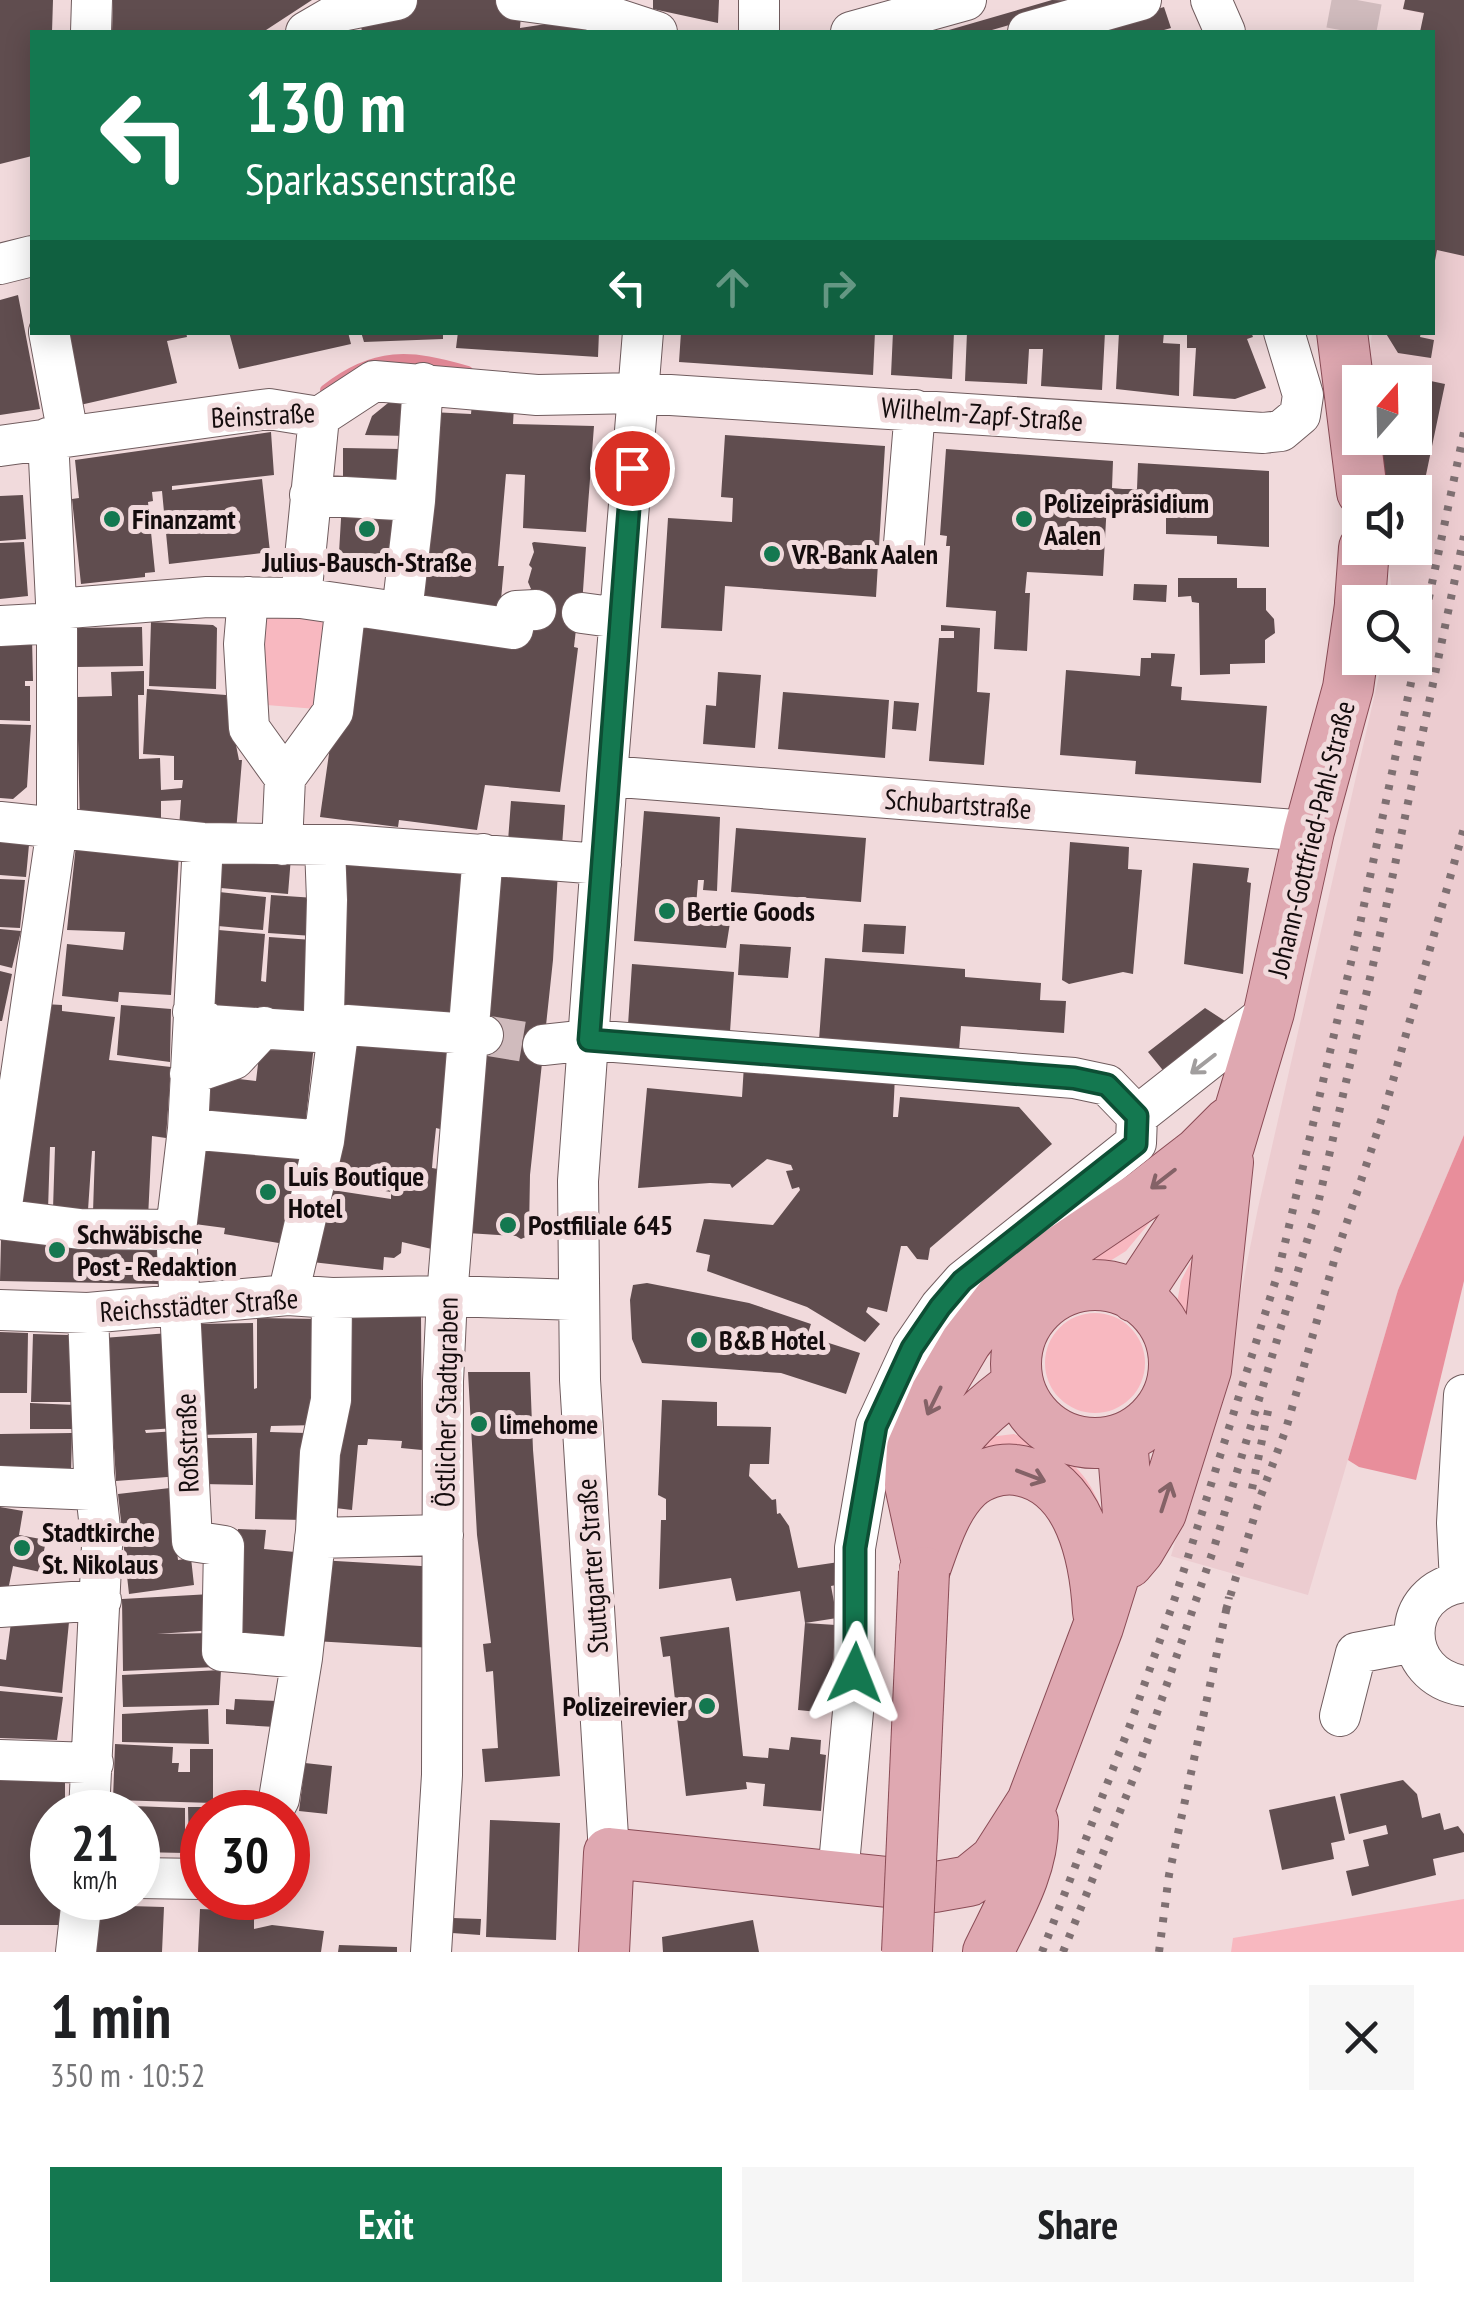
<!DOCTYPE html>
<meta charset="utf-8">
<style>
:root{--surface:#fff;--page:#f6f6f6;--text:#202124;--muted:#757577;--accent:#147850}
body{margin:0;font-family:"PT Sans Narrow",sans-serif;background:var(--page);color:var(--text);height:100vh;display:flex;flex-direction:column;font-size:38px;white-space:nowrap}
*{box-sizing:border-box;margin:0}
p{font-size:32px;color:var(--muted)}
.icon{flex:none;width:55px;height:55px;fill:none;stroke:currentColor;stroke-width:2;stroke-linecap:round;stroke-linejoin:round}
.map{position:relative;height:1952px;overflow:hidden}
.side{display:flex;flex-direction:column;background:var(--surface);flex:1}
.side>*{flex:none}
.hud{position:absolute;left:30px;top:30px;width:1405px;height:305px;border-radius:0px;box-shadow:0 5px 25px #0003;background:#147850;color:#fff;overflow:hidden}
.needle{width:65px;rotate:20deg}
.buttons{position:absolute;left:1342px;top:365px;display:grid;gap:20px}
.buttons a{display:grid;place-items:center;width:90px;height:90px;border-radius:0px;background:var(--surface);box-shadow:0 5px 25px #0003;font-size:50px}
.speed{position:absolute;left:30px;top:1790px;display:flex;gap:20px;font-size:50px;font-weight:700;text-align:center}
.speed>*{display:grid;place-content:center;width:130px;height:130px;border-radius:50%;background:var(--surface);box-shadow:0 5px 25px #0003;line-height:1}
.speed small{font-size:25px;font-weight:400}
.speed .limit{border:15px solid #d22;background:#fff;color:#111}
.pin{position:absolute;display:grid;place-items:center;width:85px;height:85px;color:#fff;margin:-42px;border:5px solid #fff;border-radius:50%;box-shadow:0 2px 10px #0007}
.me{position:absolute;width:110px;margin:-55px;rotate:2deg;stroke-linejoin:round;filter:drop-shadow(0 0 8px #0008)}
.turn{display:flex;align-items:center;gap:35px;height:210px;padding:0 50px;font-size:45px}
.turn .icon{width:130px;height:130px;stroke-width:2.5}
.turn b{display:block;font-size:70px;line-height:85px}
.lanes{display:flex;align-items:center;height:95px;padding:0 50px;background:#0003;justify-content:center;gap:50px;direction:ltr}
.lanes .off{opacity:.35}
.round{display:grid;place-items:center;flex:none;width:105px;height:105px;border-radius:0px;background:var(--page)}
.headline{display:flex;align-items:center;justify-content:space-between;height:170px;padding:0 50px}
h1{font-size:60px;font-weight:600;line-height:75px}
.cta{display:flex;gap:20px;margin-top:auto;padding:20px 50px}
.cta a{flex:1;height:115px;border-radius:0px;background:var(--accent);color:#fff;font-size:40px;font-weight:600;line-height:115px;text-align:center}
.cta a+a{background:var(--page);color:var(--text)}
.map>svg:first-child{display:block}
</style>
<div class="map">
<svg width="1464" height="1952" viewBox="0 0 1464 1952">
<rect width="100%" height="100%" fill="#f1dadc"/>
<!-- built -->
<path fill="#ecccd0" d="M1405,0H1464V1135L1398,1290L1308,1595L1171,1556L1227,1362L1258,1208L1383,658H1415V602H1393L1387,548H1415V492H1381L1376,438H1415V382H1370L1368,368L1372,333L1432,332V32H1420L1424,14L1403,9Z"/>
<!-- green -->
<path fill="#f8b8c0" d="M262,603L337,609L329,710L254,704Z
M1155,1204L1160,1210L1126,1251L1102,1266L1072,1271L1046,1282L1018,1305L998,1344L967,1383L937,1433L934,1432L956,1383L1016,1299L1068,1259L1103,1240Z
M1206,1232L1196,1349L1185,1372L1176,1308L1181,1281Z
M1045 1363a50 50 0 1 1 100 0a50 50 0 1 1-100 0Z
M1014,1434C1059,1449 1084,1464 1102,1510L1094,1512L985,1451L967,1449L989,1437Z
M1464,1899V1952H1231L1233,1938Z"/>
<!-- forest -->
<path fill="#e88e9b" d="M1464,1135V1281L1416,1480L1359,1467L1348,1460L1398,1290Z"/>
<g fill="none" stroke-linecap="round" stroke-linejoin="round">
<!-- stream -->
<path stroke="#e18896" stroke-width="10" d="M325,390C374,351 411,354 468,371"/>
</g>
<!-- building -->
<path fill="#604d4f" d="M0,0H53L52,32H32V156L0,164Z
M113,0H312L263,32H112Z
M357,0H522L520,28L585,18L596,32H362Z
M653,0H719L718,23L653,9Z
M1052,0L1094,1L985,32H942Z
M1405,0H1464V256L1437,250L1434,266L1432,32H1420L1424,13L1403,9Z
M1164,7L1171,28L1157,32H1081Z
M18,295L40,409L0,415V300Z
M67,332H186L187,337L167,341L177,383L80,405Z
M229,332H348L351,344L239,369Z
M361,332H443V339L364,342Z
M458,332H599L598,357L456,348Z
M681,332H875L873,375L679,362Z
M893,332H954L952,379L891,375Z
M967,332H1105L1102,390L1041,386L1043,349H1029L1027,384L965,381Z
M1119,332H1164L1163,343L1180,344L1179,396L1116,389Z
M1187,332H1251L1253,337L1247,339L1266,388L1235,399L1193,396L1196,348H1187Z
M1385,332H1421L1420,337L1434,340L1431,358L1398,353Z
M1369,368L1445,384L1417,518L1415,492H1381L1376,438H1415V382H1371Z
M408,400L406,436L365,435L372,416L388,403Z
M472,403L514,406L513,424L594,426L586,532L523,528L525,475L506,474L498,566H504L500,611L409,603L431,412L471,414Z
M271,432L274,475L172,486V490L262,479L270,552L169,564L162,491L152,492L153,501L148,502L155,572L145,573V577L81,584L72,499L79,498L75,460Z
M725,435L885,446L876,597L725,586L722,631L661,628L668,518L732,522L733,498L721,497Z
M343,448L401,449V495L343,492Z
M946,449L1113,461L1112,488L1123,489H1137L1138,463L1269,471V547L1217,544V536L1166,534V516L1136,515V501L1111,499L1107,502L1103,576L1027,572L1025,593H1030L1027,651L994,649L996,611L946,607L950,546H946L947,536L940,535Z
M23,495L26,539L0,541V496Z
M342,502L396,506L391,554L339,553Z
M24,542L28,596L0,599V543Z
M534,542L586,547L581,620H577L574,647L578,648L560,792L485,785L477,830L399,820L398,827L320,817L348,620L527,643L530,616L527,592L531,589L528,582L532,568L529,565L534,552L532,543Z
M1178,578H1237V588H1266V610L1274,619L1275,633L1265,640V663L1230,664V674L1200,675L1199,603L1192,602L1191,596L1178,597Z
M1134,584L1167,585L1166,602L1133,600Z
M151,622L213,625L217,628L216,689L149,686Z
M941,625L980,628L977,692L990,693L984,765L929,761L939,638H954V631H941Z
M142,627L143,666L76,667L75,628Z
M0,638H32L33,681H25V686H30V721L0,720Z
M1151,653L1175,654L1171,686L1182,687L1181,700L1267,706L1261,783L1135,774L1136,761L1060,755L1066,670L1140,676L1141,658H1151Z
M144,671V695H138L139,759L160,758L161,790L182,788L183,780H174V756L143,754L147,689L226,695L239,760H242L236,832L179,828L181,800L161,801V824H80L77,697L112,696L111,672Z
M718,672L761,675L755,748L703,744L706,705L716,706Z
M783,692L889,700L885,758L778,749Z
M894,701L919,703L916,731L892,729Z
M0,724L31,725L27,787L13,799L0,798Z
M511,801L565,805L562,846L508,841Z
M644,811L720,817L717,891L703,890L704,880H698L696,907L732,910L726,948L634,941Z
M736,828L866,838L861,902L731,892Z
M0,834H30L26,877L0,875Z
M1070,842L1129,847L1128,869L1142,870L1133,974L1123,972L1069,984L1062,980Z
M76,845L179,853L171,995L119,992L118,1002L62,996L67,944L123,950L125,932L67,930Z
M213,850L291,857L288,894L210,887Z
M346,856L465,864L450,1015L338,1006Z
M1193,863L1249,868L1247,882L1251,883L1243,974L1184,964Z
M498,869L558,871L553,960L530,1175L529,1231L528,1236L521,1239L516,1236L467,1233Z
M0,879L25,880L20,928L0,927Z
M210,891L266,897L263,930L207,925Z
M271,895L315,898L313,936L268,933Z
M864,924L906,926L904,954L862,952Z
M0,929L21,931L12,968L0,965Z
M207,929L265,934L261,981L266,982L269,937L313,940L307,1016L200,1013Z
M740,944L791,947L788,978L738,975Z
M825,958L965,969V977L1041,983L1040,1000L1066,1001L1064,1033L961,1026L959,1051L819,1040Z
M632,964L734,972L730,1032L628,1025Z
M0,971L12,974L2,1021H0Z
M44,1004L62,1005V1011L115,1017L109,1060L171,1067L166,1138L152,1136L148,1218L93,1212L95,1151H92L88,1210L53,1209L55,1147H50L48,1210L13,1207Z
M121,1005L171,1009L170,1062L117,1055Z
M1205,1008L1228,1023L1166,1074L1148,1052Z
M355,1035L450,1047L440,1129L436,1128L433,1156L432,1168L438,1169L436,1250L402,1242L401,1253L394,1258L384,1257L383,1270L303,1261L319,1188L391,1199V1192L327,1181Z
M261,1039L314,1044L305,1128L198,1116L205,1075L256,1081Z
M744,1065L895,1076L893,1117H898L900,1097L1019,1107L1052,1144L930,1248L928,1260L917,1259L907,1246H901L887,1312L868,1307L866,1312L880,1324L865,1342L807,1307L707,1271L710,1255L696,1252L704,1219L773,1225L800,1190L799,1187L792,1189L786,1171L793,1170L791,1165L767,1159L732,1188L730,1184L710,1183L638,1188L647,1088L742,1097Z
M196,1134L303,1148L285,1244L224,1234L225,1228L187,1223Z
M157,1238L159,1284L0,1281L1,1240Z
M647,1283L749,1303L811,1324L807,1336L860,1353L846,1394L781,1373L642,1363L632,1339L630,1300L633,1285Z
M342,1317H421L422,1450L401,1448L402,1441L368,1439L367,1445H358L352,1510L327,1507Z
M257,1318L320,1319L318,1425L271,1426L270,1432L306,1433L304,1520L255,1519L257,1433L200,1435L196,1324L253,1323L254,1389L257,1388Z
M0,1332L28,1333L27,1393H0Z
M169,1333L176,1428L145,1430L146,1433L177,1431L180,1476L116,1481L111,1399L103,1338Z
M33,1334L69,1335L74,1402H31Z
M468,1372H530L533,1450L560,1776L485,1782L482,1749L498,1748L493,1671L486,1672L483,1644L491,1643L477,1535Z
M662,1400L717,1402V1426L771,1427L769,1464H750L749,1476L772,1500L776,1499L777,1514L780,1513L789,1526L798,1568L839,1562L841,1584L831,1586L837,1618L805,1623L800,1591L736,1601L731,1578L659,1589L661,1520H666V1499L658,1495Z
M30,1403L75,1405V1429H30Z
M72,1433L71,1474L0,1473V1434Z
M200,1438H252L253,1485L202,1484Z
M170,1488L178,1560L191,1558L194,1585L129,1594L118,1494Z
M0,1507L23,1511L19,1535L46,1540L40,1572L13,1566L8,1590L0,1588Z
M238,1529L266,1530L264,1549L295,1552L286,1642L228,1636Z
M319,1560L438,1567L433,1648L314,1641Z
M211,1594L214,1630L157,1634L214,1633L216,1667L123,1671L122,1599Z
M12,1615L69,1622L62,1693L0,1686V1659L6,1660Z
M805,1623L836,1625L828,1713L798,1710Z
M729,1627L743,1756L768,1758L769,1748L789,1750L791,1737L821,1740L820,1754L826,1755L821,1811L763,1806L765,1784L746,1782L747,1789L686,1796L670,1656L663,1657L660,1637Z
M221,1670L219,1705L123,1707L122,1675Z
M0,1691L63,1697L57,1740L0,1738Z
M235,1699L277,1701L275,1727L226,1724V1709L234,1710Z
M208,1709L209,1744L122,1742V1714Z
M115,1744L173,1747L172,1763H179L178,1772H190V1749H213V1803L113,1800Z
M305,1763L332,1766L327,1814L299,1811Z
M65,1773V1812H52V1898H66L67,1925H0V1774Z
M1403,1780L1417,1794L1422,1818L1440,1813L1444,1830L1458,1826L1464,1834V1852L1433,1859L1436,1875L1352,1896L1346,1871L1369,1866L1363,1840L1388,1834L1386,1825L1349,1834L1340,1794Z
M1335,1796L1345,1840L1331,1843L1334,1859L1282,1870L1269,1810Z
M108,1805L185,1808V1853L138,1852V1812H108Z
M188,1807H214L215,1812H202V1849L189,1850Z
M490,1820L560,1823L556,1940L486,1937Z
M94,1905L164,1907L162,1952H92Z
M200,1909L254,1911V1929L272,1925L324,1931L321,1952H198Z
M453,1918L481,1919L480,1935L452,1933Z
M753,1920L759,1952H663L662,1937Z
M339,1945L397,1947V1952H338Z"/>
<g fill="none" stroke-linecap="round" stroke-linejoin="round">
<!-- minor-tunnel -->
<path stroke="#d0bbbd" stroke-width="40" stroke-dasharray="40 20" stroke-linecap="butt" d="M483,1035L543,1045"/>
<!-- major-tunnel -->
<path stroke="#d0bbbd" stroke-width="50" stroke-dasharray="50 25" stroke-linecap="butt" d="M1351,32L1357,0"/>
<defs>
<path id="minor" d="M516,0L590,10L657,32
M759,0V32
M1211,0L1225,32
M91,32L92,0
M306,32L342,11L397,0
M851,32L966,0
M1028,32L1141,0
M0,264L32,256
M49,332L68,435
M0,446L269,409L319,417L374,381L537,395L639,393L1263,433L1281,431L1300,415L1303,395L1284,332
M310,495L415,501
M904,544L915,410
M248,597L244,644L249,728L285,778L282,845
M301,598L319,417
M56,609L207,597L301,598L513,629L516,611L536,610
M402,612L415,501L423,383
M582,613L619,618
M0,626L57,623
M607,776L1309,831
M285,778L333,712L346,605
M0,822L203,843L348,845L601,864
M203,843L188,1129L176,1230L192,1541L224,1546L222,1651L302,1658
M193,1012L210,1025L317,1032L347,1025L483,1035
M543,1045L589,1040L1074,1078L1107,1085L1137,1116
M190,1074L234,1059L264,1027
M188,1129L324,1141
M0,1219L57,828V623L48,438
M0,1219L80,1229L176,1230
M288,1295L324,1141L337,1041L324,1012L327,900L325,846
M0,1310L88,1313L288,1295L332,1298L447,1296L578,1300
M88,1313L94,1474L102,1546L89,1812
M0,1486L96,1490
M315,1538L443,1535
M1460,1582L1457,1523L1464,1395
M1464,1582C1398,1590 1398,1676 1464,1686
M0,1607L101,1600
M1340,1716L1356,1653L1414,1642
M0,1760L93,1763
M272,1812L279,1799L302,1658L316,1531L320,1453L331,1400L332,1298
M609,1853L580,1380L578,1181L607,776L643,332
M838,1875L854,1701L855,1548L876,1426L912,1348L940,1307L963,1281L1136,1143L1137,1116L1269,1012
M138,1878L202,1879
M76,1952L82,1898
M431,1952L442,1775L443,1381L447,1296L483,854"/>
<path id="major" d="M1342,332L1362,492
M1360,602L1364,548
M1016 1364a79 79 0 1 1 158 0a79 79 0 1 1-158 0Z
M1135,1297L1210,1183L1229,1146L1269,1012L1309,831L1348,688L1360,605
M926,1517C928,1460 974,1415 1018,1384
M925,1554L910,1485L912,1448L936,1393L966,1342L1001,1297L1056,1254L1142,1196L1199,1152L1229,1122
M1128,1563L1139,1550L1161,1513L1206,1370L1228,1162
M925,1569C935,1541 945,1507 967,1486C980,1474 999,1468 1016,1470C1081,1479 1095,1560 1098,1612
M604,1952L609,1853L935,1887L969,1881L995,1860L1032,1802L1098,1627L1123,1547L1128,1514L1122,1439
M988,1952C1007,1912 1034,1868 1033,1822"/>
</defs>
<!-- minor casing -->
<use href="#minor" stroke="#705c5e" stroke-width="42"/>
<!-- major casing -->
<use href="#major" stroke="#8a4c56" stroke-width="52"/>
<!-- minor -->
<use href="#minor" stroke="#fff" stroke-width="40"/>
<!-- major -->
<use href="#major" stroke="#dfa8b1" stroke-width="50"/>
<!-- rail -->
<path stroke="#7f7072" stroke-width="8" stroke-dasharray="5 10" stroke-linecap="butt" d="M1252,1489L1269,1406
M1226,1610L1260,1498L1286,1429L1334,1261L1385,1109L1464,828
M1042,1952L1130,1725L1176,1595L1278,1273L1360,924L1464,432
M1063,1952L1140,1762L1213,1551L1317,1208L1384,917L1464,536
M1159,1952L1169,1875L1229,1597"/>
<defs>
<path id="major-bridge" d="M907,1952L924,1572"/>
</defs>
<!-- major-bridge casing -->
<use href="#major-bridge" stroke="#8a4c56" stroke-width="52" stroke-linecap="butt"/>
<!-- major-bridge -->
<use href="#major-bridge" stroke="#dfa8b1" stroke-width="50"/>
</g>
<!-- one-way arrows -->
<defs><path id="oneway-shaft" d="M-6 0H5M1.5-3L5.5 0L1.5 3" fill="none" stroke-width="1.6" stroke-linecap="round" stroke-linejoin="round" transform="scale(2.5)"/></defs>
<use stroke="#a19e9e" href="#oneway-shaft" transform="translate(1203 1064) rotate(142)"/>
<g stroke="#846267">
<use href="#oneway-shaft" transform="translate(1163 1179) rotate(142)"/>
<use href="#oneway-shaft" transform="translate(934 1401) rotate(116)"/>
<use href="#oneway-shaft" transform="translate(1031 1476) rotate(21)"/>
<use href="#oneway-shaft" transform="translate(1166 1497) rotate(-72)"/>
</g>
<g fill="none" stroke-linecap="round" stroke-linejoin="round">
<defs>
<path id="route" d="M632,468L589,1040L1074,1078L1107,1085L1137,1116L1136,1144L962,1281L940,1307L912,1348L876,1426L855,1548V1673"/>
</defs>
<!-- route casing -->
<use href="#route" stroke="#0d4e34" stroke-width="25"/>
<!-- route -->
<use href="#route" stroke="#147850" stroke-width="18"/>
</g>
<!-- markers -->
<g fill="#147850" stroke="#f1dadc" stroke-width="4">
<circle cx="112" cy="519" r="10"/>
<circle cx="1024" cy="519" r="10"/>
<circle cx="367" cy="529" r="10"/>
<circle cx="772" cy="554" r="10"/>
<circle cx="667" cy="911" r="10"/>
<circle cx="268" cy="1192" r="10"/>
<circle cx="508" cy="1225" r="10"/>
<circle cx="57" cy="1250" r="10"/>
<circle cx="699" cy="1340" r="10"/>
<circle cx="479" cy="1424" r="10"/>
<circle cx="22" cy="1548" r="10"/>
<circle cx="707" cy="1706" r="10"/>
</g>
<g text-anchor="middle" stroke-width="10" stroke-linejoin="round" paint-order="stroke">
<!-- street labels -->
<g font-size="28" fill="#140c0d" stroke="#f1dadc">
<text transform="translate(982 414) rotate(4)" y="10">Wilhelm-Zapf-Straße</text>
<text transform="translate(263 415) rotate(-3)" y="10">Beinstraße</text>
<text transform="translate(958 804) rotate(4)" y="10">Schubartstraße</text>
<text transform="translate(1311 839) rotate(-76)" y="10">Johann-Gottfried-Pahl-Straße</text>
<text transform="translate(199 1305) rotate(-4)" y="10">Reichsstädter Straße</text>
<text transform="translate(446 1402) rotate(-89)" y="10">Östlicher Stadtgraben</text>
<text transform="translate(187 1443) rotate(-92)" y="10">Roßstraße</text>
<text transform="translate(592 1566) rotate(-94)" y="10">Stuttgarter Straße</text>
</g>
<!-- poi labels -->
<g font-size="28" font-weight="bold" fill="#140c0d" stroke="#f1dadc" text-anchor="start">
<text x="1044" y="513">Polizeipräsidium<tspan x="1044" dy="32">Aalen</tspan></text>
<text x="132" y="529">Finanzamt</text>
<text x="792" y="564">VR-Bank Aalen</text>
<text x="367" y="572" text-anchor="middle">Julius-Bausch-Straße</text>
<text x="687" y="921">Bertie Goods</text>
<text x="288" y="1186">Luis Boutique<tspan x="288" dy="32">Hotel</tspan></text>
<text x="528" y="1235">Postfiliale 645</text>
<text x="77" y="1244">Schwäbische<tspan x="77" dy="32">Post - Redaktion</tspan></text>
<text x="719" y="1350">B&amp;B Hotel</text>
<text x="499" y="1434">limehome</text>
<text x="42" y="1542">Stadtkirche<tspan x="42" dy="32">St. Nikolaus</tspan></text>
<text x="687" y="1716" text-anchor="end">Polizeirevier</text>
</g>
</g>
</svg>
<div class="buttons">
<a><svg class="needle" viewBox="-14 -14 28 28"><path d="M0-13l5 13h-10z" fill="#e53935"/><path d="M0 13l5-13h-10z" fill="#757577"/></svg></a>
<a><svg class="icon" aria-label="sound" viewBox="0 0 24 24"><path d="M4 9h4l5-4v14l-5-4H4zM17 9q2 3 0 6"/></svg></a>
<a><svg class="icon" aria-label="search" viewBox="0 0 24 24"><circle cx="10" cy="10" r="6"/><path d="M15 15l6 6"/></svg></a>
</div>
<div class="speed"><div>21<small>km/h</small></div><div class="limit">30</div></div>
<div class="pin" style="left:632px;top:468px;background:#d93025"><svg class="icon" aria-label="arrive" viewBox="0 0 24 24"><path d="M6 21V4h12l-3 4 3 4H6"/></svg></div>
<svg class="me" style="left:855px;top:1673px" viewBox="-20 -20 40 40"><path d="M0-17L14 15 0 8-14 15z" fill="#147850" stroke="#fff" stroke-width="4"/></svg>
<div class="hud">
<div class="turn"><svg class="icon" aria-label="left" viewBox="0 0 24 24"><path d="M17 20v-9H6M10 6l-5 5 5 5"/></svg><div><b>130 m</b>Sparkassenstraße</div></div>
<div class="lanes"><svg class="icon" aria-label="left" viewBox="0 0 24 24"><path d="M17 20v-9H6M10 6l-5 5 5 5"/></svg><svg class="icon off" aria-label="ahead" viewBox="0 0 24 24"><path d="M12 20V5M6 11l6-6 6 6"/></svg><svg class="icon off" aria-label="right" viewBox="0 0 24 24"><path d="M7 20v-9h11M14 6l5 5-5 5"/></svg></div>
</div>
</div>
<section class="side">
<div class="headline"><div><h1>1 min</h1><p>350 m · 10:52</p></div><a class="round"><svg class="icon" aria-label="close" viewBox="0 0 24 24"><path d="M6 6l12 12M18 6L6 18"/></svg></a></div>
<div class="cta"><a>Exit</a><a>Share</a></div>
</section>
